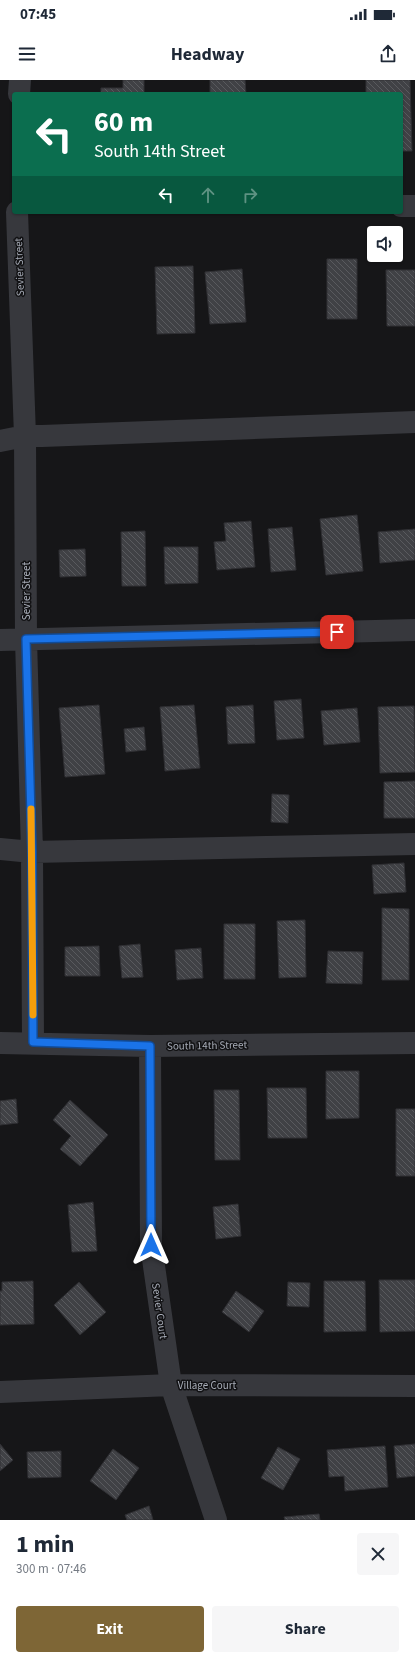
<!DOCTYPE html>
<meta charset="utf-8">
<style>
:root{--surface:#fff;--page:#f6f6f7;--text:#1f2937;--muted:#747a83;--accent:#7e6636}
body{margin:0;font-family:"Source Sans 3",sans-serif;background:var(--page);color:var(--text);height:100vh;display:flex;flex-direction:column;font-size:15px;white-space:nowrap}
*{box-sizing:border-box;margin:0}
p{font-size:13px;color:var(--muted)}
.icon{flex:none;width:22px;height:22px;fill:none;stroke:currentColor;stroke-width:2;stroke-linecap:round;stroke-linejoin:round}
.map{position:relative;height:1440px;overflow:hidden}
.side{display:flex;flex-direction:column;background:var(--surface);flex:1}
.side>*{flex:none}
.top-card{position:absolute;left:12px;top:12px;width:391px;height:122px;border-radius:4px;box-shadow:0 1px 3px #0004;background:#0b6e4f;color:#fff;overflow:hidden}
.fabs{position:absolute;left:367px;top:146px;display:grid;gap:8px}
.fabs a{display:grid;place-items:center;width:36px;height:36px;border-radius:4px;background:var(--surface);box-shadow:0 1px 3px #0004;font-size:20px}
.pin{position:absolute;display:grid;place-items:center;width:34px;height:34px;color:#fff;margin:-17px;border-radius:8px;box-shadow:0 2px 6px #0006}
.me{position:absolute;width:44px;margin:-22px;rotate:0deg;stroke-linejoin:round;filter:drop-shadow(0 0 3px #0008)}
.turn{display:flex;align-items:center;gap:14px;height:84px;padding:0 16px;font-size:18px}
.turn .icon{width:52px;height:52px;stroke-width:2.5}
.turn b{display:block;font-size:28px;line-height:34px}
.lanes{display:flex;align-items:center;height:38px;padding:0 16px;background:#0003;justify-content:center;gap:20px;direction:ltr}
.lanes .off{opacity:.35}
.round{display:grid;place-items:center;flex:none;width:42px;height:42px;border-radius:4px;background:var(--page)}
.head{display:flex;align-items:center;justify-content:space-between;height:68px;padding:0 16px}
h1{font-size:24px;font-weight:700;line-height:30px}
.cta{display:flex;gap:8px;margin-top:auto;padding:8px 16px}
.cta a{flex:1;height:46px;border-radius:4px;background:var(--accent);color:#fff;font-size:16px;font-weight:700;line-height:46px;text-align:center}
.cta a+a{background:var(--page);color:var(--text)}
.status{display:flex;justify-content:space-between;align-items:center;height:28px;padding:0 20px;background:var(--surface);direction:ltr}
.status svg{height:11px;fill:currentColor}
header{display:flex;justify-content:space-between;align-items:center;height:52px;padding:0 16px;background:var(--surface);font-size:18px;font-weight:700}
.map>svg:first-child{display:block}
</style>
<div class="status"><b>07:45</b><svg viewBox="0 0 49 12"><path d="M0 12V9h3v3zM5 12V6h3v6zM10 12V3h3v9zM15 12V0h3v12zM26 1h20v11H26zM47 4h2v5h-2z"/></svg></div>
<header><svg class="icon" aria-label="menu" viewBox="0 0 24 24"><path d="M4 6h16M4 12h16M4 18h16"/></svg>Headway<svg class="icon" aria-label="share" viewBox="0 0 24 24"><path d="M12 15V3M7 8l5-5 5 5M5 13v7h14v-7"/></svg></header>
<div class="map">
<svg width="415" height="1440" viewBox="0 0 415 1440">
<defs>
<pattern id="building-back-hatch" width="6" height="6" patternUnits="userSpaceOnUse"><rect width="6" height="6" fill="#404145"/><path d="M-1 5l2 2M0 0l6 6M5-1l2 2" fill="none" stroke="#595a5e"/></pattern>
</defs>
<rect width="100%" height="100%" fill="#161618"/>
<!-- building -->
<path fill="url(#building-back-hatch)" stroke="#303034" d="M123,0H144V14H101V8H123Z
M210,0H245L246,14H210Z
M366,0H410L412,71H401V14H366Z
M327,179H357V239H327Z
M193,186L195,253L157,254L155,187Z
M242,189L246,242L210,244L205,192Z
M386,190H415V246H387Z
M357,435L363,491L326,495L320,439Z
M251,441L255,487L217,490L214,462L226,461L224,443Z
M292,447L296,490L271,492L268,449Z
M415,449V480L380,483L378,452Z
M145,451L146,506H122L121,452Z
M164,467H198V503L165,504Z
M85,469L86,496L60,497L59,470Z
M301,619L304,658L277,660L274,621Z
M99,625L105,694L65,697L59,628Z
M194,625L200,688L165,691L160,627Z
M253,625L255,663L228,664L226,627Z
M414,626L415,692L380,693L378,627Z
M357,628L360,662L324,665L321,631Z
M144,647L146,670L126,672L124,649Z
M415,701V738H384V702Z
M272,714L289,715L288,743L271,742Z
M404,783L406,812L374,814L372,785Z
M382,828L409,829V900H382Z
M305,840L306,897L279,898L277,841Z
M224,844H255V899H224Z
M140,864L143,897L122,898L119,866Z
M99,866L100,896H65V867Z
M201,868L203,898L177,900L175,870Z
M328,871L363,872L362,904L326,903Z
M326,991H359V1038L326,1039Z
M267,1008H306L307,1058H268Z
M214,1010H239L240,1080H215Z
M16,1019L18,1043L0,1045V1021Z
M70,1020L108,1055L80,1086L60,1069L71,1056L53,1040Z
M396,1029H415V1096H396Z
M93,1122L97,1171L72,1172L68,1125Z
M238,1124L241,1156L216,1159L213,1127Z
M379,1200H415V1251L380,1252Z
M33,1201L34,1244L0,1245V1211H2V1202Z
M324,1201H365L366,1251L324,1252Z
M79,1202L106,1232L80,1255L54,1225Z
M288,1202L310,1203L309,1227L287,1226Z
M236,1211L264,1231L249,1252L222,1232Z
M0,1364L13,1380L0,1391Z
M415,1364V1396L397,1398L394,1366Z
M385,1366L388,1407L345,1411L344,1396L329,1397L327,1370Z
M278,1367L300,1379L283,1410L261,1398Z
M113,1369L139,1388L116,1420L90,1401Z
M61,1371V1397L28,1398L27,1372Z
M149,1426L153,1440H127L125,1435Z
M319,1434L320,1440H285L284,1437Z"/>
<g fill="none" stroke-linecap="round" stroke-linejoin="round">
<!-- minor -->
<path stroke="#37383d" stroke-width="22" d="M19,14L20,0
M401,126H415
M17,132L25,356L26,559L32,772L33,962
M0,361L25,356H42L415,342
M0,560L415,550
M0,769L32,772L415,764
M0,963L150,966L415,963
M150,966L151,1165L171,1305L216,1440
M0,1312L171,1305L415,1306"/>
</g>
<g fill="none" stroke-linecap="round" stroke-linejoin="round">
<defs>
<path id="route" d="M151,1165L150,966L33,962L32,772L26,559L337,552"/>
</defs>
<!-- route casing -->
<use href="#route" stroke="#114b97" stroke-width="10"/>
<!-- route -->
<use href="#route" stroke="#1a73e8" stroke-width="7"/>
<!-- slow -->
<path stroke="#f59e0b" stroke-width="7" d="M31,729L33,935"/>
</g>
<g text-anchor="middle" stroke-width="3" stroke-linejoin="round" paint-order="stroke">
<!-- street labels -->
<g font-size="11" fill="#a8adb8" stroke="#111113">
<text transform="translate(19 187) rotate(-92)" y="4">Sevier Street</text>
<text transform="translate(26 511) rotate(-90)" y="4">Sevier Street</text>
<text transform="translate(207 965) rotate(-1)" y="4">South 14th Street</text>
<text transform="translate(160 1231) rotate(82)" y="4">Sevier Court</text>
<text x="207" y="1309">Village Court</text>
</g>
</g>
</svg>
<div class="fabs">
<a><svg class="icon" aria-label="sound" viewBox="0 0 24 24"><path d="M4 9h4l5-4v14l-5-4H4zM17 9q2 3 0 6"/></svg></a>
</div>
<div class="pin" style="left:337px;top:552px;background:#d93025"><svg class="icon" aria-label="arrive" viewBox="0 0 24 24"><path d="M6 21V4h12l-3 4 3 4H6"/></svg></div>
<svg class="me" style="left:151px;top:1165px" viewBox="-20 -20 40 40"><path d="M0-17L14 15 0 8-14 15z" fill="#1a73e8" stroke="#fff" stroke-width="4"/></svg>
<div class="top-card">
<div class="turn"><svg class="icon" aria-label="left" viewBox="0 0 24 24"><path d="M17 20v-9H6M10 6l-5 5 5 5"/></svg><div><b>60 m</b>South 14th Street</div></div>
<div class="lanes"><svg class="icon" aria-label="left" viewBox="0 0 24 24"><path d="M17 20v-9H6M10 6l-5 5 5 5"/></svg><svg class="icon off" aria-label="ahead" viewBox="0 0 24 24"><path d="M12 20V5M6 11l6-6 6 6"/></svg><svg class="icon off" aria-label="right" viewBox="0 0 24 24"><path d="M7 20v-9h11M14 6l5 5-5 5"/></svg></div>
</div>
</div>
<section class="side">
<div class="head"><div><h1>1 min</h1><p>300 m · 07:46</p></div><a class="round"><svg class="icon" aria-label="close" viewBox="0 0 24 24"><path d="M6 6l12 12M18 6L6 18"/></svg></a></div>
<div class="cta"><a>Exit</a><a>Share</a></div>
</section>
